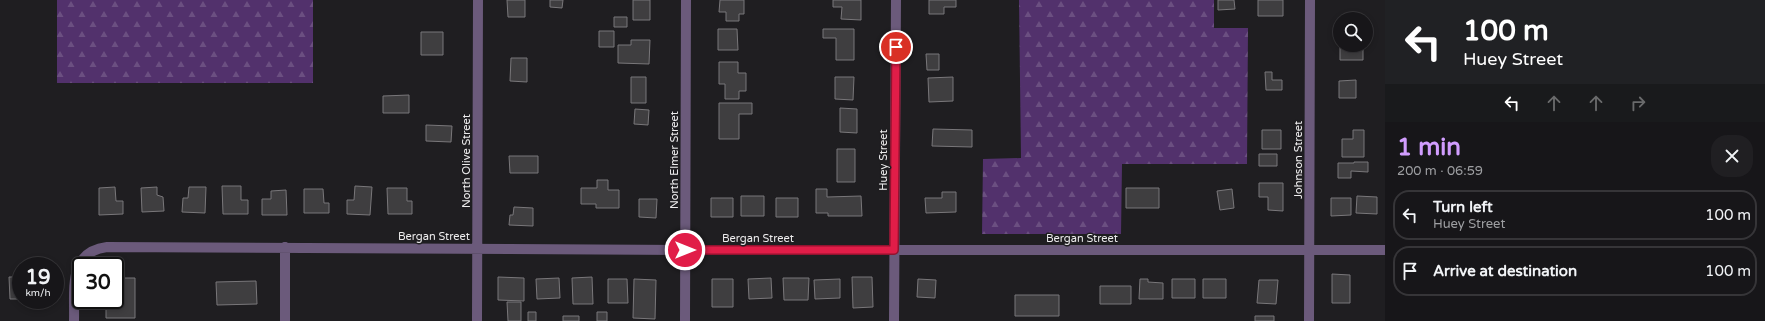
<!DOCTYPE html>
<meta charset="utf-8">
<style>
:root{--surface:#171619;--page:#201f22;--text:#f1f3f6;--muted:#9e9fa2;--line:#363538;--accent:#d19dfe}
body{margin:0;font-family:"Varela Round",sans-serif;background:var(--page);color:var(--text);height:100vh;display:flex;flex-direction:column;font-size:15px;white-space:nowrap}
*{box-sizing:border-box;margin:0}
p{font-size:13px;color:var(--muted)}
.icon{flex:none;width:22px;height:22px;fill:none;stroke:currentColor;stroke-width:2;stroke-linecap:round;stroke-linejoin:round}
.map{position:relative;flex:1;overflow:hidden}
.details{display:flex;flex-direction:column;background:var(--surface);width:380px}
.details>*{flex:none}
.hud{background:#202124;color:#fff;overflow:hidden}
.controls{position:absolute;left:1333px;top:12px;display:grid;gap:8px}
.controls a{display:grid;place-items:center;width:40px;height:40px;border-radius:50%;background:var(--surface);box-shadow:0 2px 6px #0003,0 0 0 1px var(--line);font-size:20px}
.speed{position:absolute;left:12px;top:257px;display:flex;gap:8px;font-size:20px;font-weight:700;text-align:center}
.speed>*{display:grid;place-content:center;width:52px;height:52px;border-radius:50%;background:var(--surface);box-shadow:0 2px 6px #0003,0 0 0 1px var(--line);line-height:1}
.speed small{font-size:10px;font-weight:400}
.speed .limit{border:2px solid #111;border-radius:6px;background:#fff;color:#111}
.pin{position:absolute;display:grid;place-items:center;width:34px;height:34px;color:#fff;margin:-17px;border:2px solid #fff;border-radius:50%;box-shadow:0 1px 4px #0007}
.me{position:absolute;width:44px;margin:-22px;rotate:90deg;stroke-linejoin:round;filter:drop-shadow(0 0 3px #0008)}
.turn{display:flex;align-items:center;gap:14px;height:84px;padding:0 12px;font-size:18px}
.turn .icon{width:52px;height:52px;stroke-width:2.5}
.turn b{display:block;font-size:28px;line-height:34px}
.lanes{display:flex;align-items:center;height:38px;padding:0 12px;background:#0003;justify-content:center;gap:20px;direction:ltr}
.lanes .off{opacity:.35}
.round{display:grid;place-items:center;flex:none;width:42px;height:42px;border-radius:16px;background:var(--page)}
.head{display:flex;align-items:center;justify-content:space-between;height:68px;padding:0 12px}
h1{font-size:24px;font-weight:700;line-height:30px;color:var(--accent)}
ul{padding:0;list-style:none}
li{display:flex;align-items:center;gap:12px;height:50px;margin:0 8px 6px;padding:0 4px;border:2px solid var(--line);border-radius:16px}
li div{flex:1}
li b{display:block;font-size:15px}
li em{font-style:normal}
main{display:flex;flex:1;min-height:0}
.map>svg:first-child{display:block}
</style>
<main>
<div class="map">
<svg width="1385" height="321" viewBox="0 0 1385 321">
<defs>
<pattern id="forest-firs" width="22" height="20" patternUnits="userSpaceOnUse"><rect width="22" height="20" fill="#52316c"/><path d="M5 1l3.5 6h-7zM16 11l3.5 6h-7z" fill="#6b4f81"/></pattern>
</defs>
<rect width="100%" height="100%" fill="#1f1e21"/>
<!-- forest -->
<path fill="url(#forest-firs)" d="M57,0H313V83H57Z
M1019,0H1214V28H1248L1247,164H1122L1121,234H982L983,159L1021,158Z"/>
<!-- building -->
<path fill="#3f3e40" stroke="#79777a" d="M507,0H525V17H508Z
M550,0H563L562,8L550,7Z
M633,0H650V20H633Z
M720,0H744V14H739V21H726V12H719Z
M833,0H861V20L841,19L842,7H833Z
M929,0H956V7H944V14H929Z
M1218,0H1234L1235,9L1218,10Z
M1258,0H1283V16H1258Z
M614,17H627V27H614Z
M1340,17L1358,18V19H1340Z
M718,29H737L738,50H718Z
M823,29H854V60H836V38H823Z
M599,31H614V47H599Z
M421,32H443V55H421Z
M631,40H650L649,64L618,63V45H631Z
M1340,45H1363V60H1340Z
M926,54H939V70H927Z
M511,58H527V82L510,81Z
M719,62H738V73H746V91H739V99H725V84H719Z
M1265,72H1272V80H1282V90H1266Z
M631,77H646V103H631Z
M835,77H854L853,100L835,99Z
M953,77V101L929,102L928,78Z
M1356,80V98H1339V81Z
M409,95V113H383V96Z
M719,103H752V114H739V139H719Z
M840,108L857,109V133L840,132Z
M635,109L649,110L648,125L634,124Z
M426,125L452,126L451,142L426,141Z
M933,129L972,130V147L932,146Z
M1262,130H1281V149H1262Z
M1353,130H1364V157H1342V139H1353Z
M837,149H855V182H837Z
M1259,154H1277V166H1259Z
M509,156H538V173H510Z
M1354,162H1368V172L1351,171V178H1338V163H1354Z
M597,180H608V190H619V208H596V204H581V188H597Z
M1259,183H1283V211L1268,210V197H1259Z
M222,186H241V200H248V214H223Z
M355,186L372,187L370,215L347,214V200H354Z
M115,187L116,201H123V214L99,215V188Z
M157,187V195L163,197L164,211L142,212L141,188Z
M189,187H206L205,213L182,212L183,198H188Z
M387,188H407V201H412V214H388Z
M1126,188H1159V208H1126Z
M304,189H323L324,203H329V213H304Z
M816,189H827V197L861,196L862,216H828V213H816Z
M1232,189L1234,208L1220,210L1217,191Z
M286,190L287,215H262V199H271V191Z
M942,192H956V212L926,213L925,198H942Z
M741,196H764V216H741Z
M1357,196L1377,197V214L1356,213Z
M711,198H733V217H711Z
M776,198H798V217H776Z
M1331,198H1351V215L1331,216Z
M639,199H657L656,218L639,217Z
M514,207L533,208V226L509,225L510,215H513Z
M1332,274L1350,275V303H1332Z
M9,277H21V299H10Z
M498,277L524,278V301L498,300Z
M592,277L593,304H573L572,278Z
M852,277H872L873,307L853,308Z
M117,278H135V318H106V300H117Z
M559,278L560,298L537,299L536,279Z
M771,278L772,298L749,299L748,279Z
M783,278H809L808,300H784Z
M608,279H627L628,303H608Z
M634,279L656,280L655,319L633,318Z
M712,279H733V307H712Z
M840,279V298L815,299L814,280Z
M918,279L936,280L935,298L917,297Z
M1140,279H1148V282L1163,283V299H1139Z
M1172,279H1195V298H1172Z
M1203,279H1226V298H1203Z
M1259,280H1278L1276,304L1257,303Z
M256,281L257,304L217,305L216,282Z
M1100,286H1131V304H1100Z
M1015,295H1059V316H1015Z
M507,302H521V321H508Z
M528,312H536V321H528Z
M597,312H607V321H597Z
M563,316H579V321H563Z
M1255,316H1274V321H1255Z"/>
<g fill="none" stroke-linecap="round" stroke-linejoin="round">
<!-- minor -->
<path stroke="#6b5a7b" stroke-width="10" d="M74,321C75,291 67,252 107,247L685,250H1385
M285,321V247
M477,321L478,0
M685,321L686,0
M894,321L896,0
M1309,321L1310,0"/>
</g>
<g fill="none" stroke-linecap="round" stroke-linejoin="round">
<defs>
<path id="route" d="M685,250H894L896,47"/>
</defs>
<!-- route casing -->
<use href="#route" stroke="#92132f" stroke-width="10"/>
<!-- route -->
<use href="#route" stroke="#e11d48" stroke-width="7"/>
</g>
<g text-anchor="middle" stroke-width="3" stroke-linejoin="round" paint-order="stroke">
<!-- street labels -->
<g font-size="11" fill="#edeced" stroke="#1f1e21">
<text transform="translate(674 160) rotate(-90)" y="4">North Elmer Street</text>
<text transform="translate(883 160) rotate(-90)" y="4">Huey Street</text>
<text transform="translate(1298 160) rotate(-90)" y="4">Johnson Street</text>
<text transform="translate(466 161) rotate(-90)" y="4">North Olive Street</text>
<text x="434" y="240">Bergan Street</text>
<text x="758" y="242">Bergan Street</text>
<text x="1082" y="242">Bergan Street</text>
</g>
</g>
</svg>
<div class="controls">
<a><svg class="icon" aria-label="search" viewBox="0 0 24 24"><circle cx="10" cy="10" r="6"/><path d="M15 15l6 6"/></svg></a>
</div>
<div class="speed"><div>19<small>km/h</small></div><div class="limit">30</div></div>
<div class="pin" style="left:896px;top:47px;background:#d93025"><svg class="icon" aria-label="arrive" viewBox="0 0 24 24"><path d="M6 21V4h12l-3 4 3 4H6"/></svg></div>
<svg class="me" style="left:685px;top:250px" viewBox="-20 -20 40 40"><circle r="17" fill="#e11d48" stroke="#fff" stroke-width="3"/><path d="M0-11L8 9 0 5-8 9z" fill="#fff"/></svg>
</div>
<section class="details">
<div class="hud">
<div class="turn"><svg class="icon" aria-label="left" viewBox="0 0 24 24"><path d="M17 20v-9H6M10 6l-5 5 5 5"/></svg><div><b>100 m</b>Huey Street</div></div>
<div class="lanes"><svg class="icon" aria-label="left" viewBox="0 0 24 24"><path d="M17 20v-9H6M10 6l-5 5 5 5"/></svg><svg class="icon off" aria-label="ahead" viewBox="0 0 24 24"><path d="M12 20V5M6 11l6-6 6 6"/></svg><svg class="icon off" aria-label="ahead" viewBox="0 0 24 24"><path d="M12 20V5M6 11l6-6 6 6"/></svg><svg class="icon off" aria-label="right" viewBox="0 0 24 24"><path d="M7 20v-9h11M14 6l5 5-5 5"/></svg></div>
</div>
<div class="head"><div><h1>1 min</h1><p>200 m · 06:59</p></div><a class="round"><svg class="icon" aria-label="close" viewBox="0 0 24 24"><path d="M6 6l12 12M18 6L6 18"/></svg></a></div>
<ul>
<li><svg class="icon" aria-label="left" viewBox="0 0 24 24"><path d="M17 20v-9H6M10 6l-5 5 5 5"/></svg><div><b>Turn left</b><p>Huey Street</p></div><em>100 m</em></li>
<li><svg class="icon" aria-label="arrive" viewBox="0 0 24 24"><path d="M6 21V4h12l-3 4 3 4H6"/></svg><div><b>Arrive at destination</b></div><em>100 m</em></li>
</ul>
</section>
</main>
